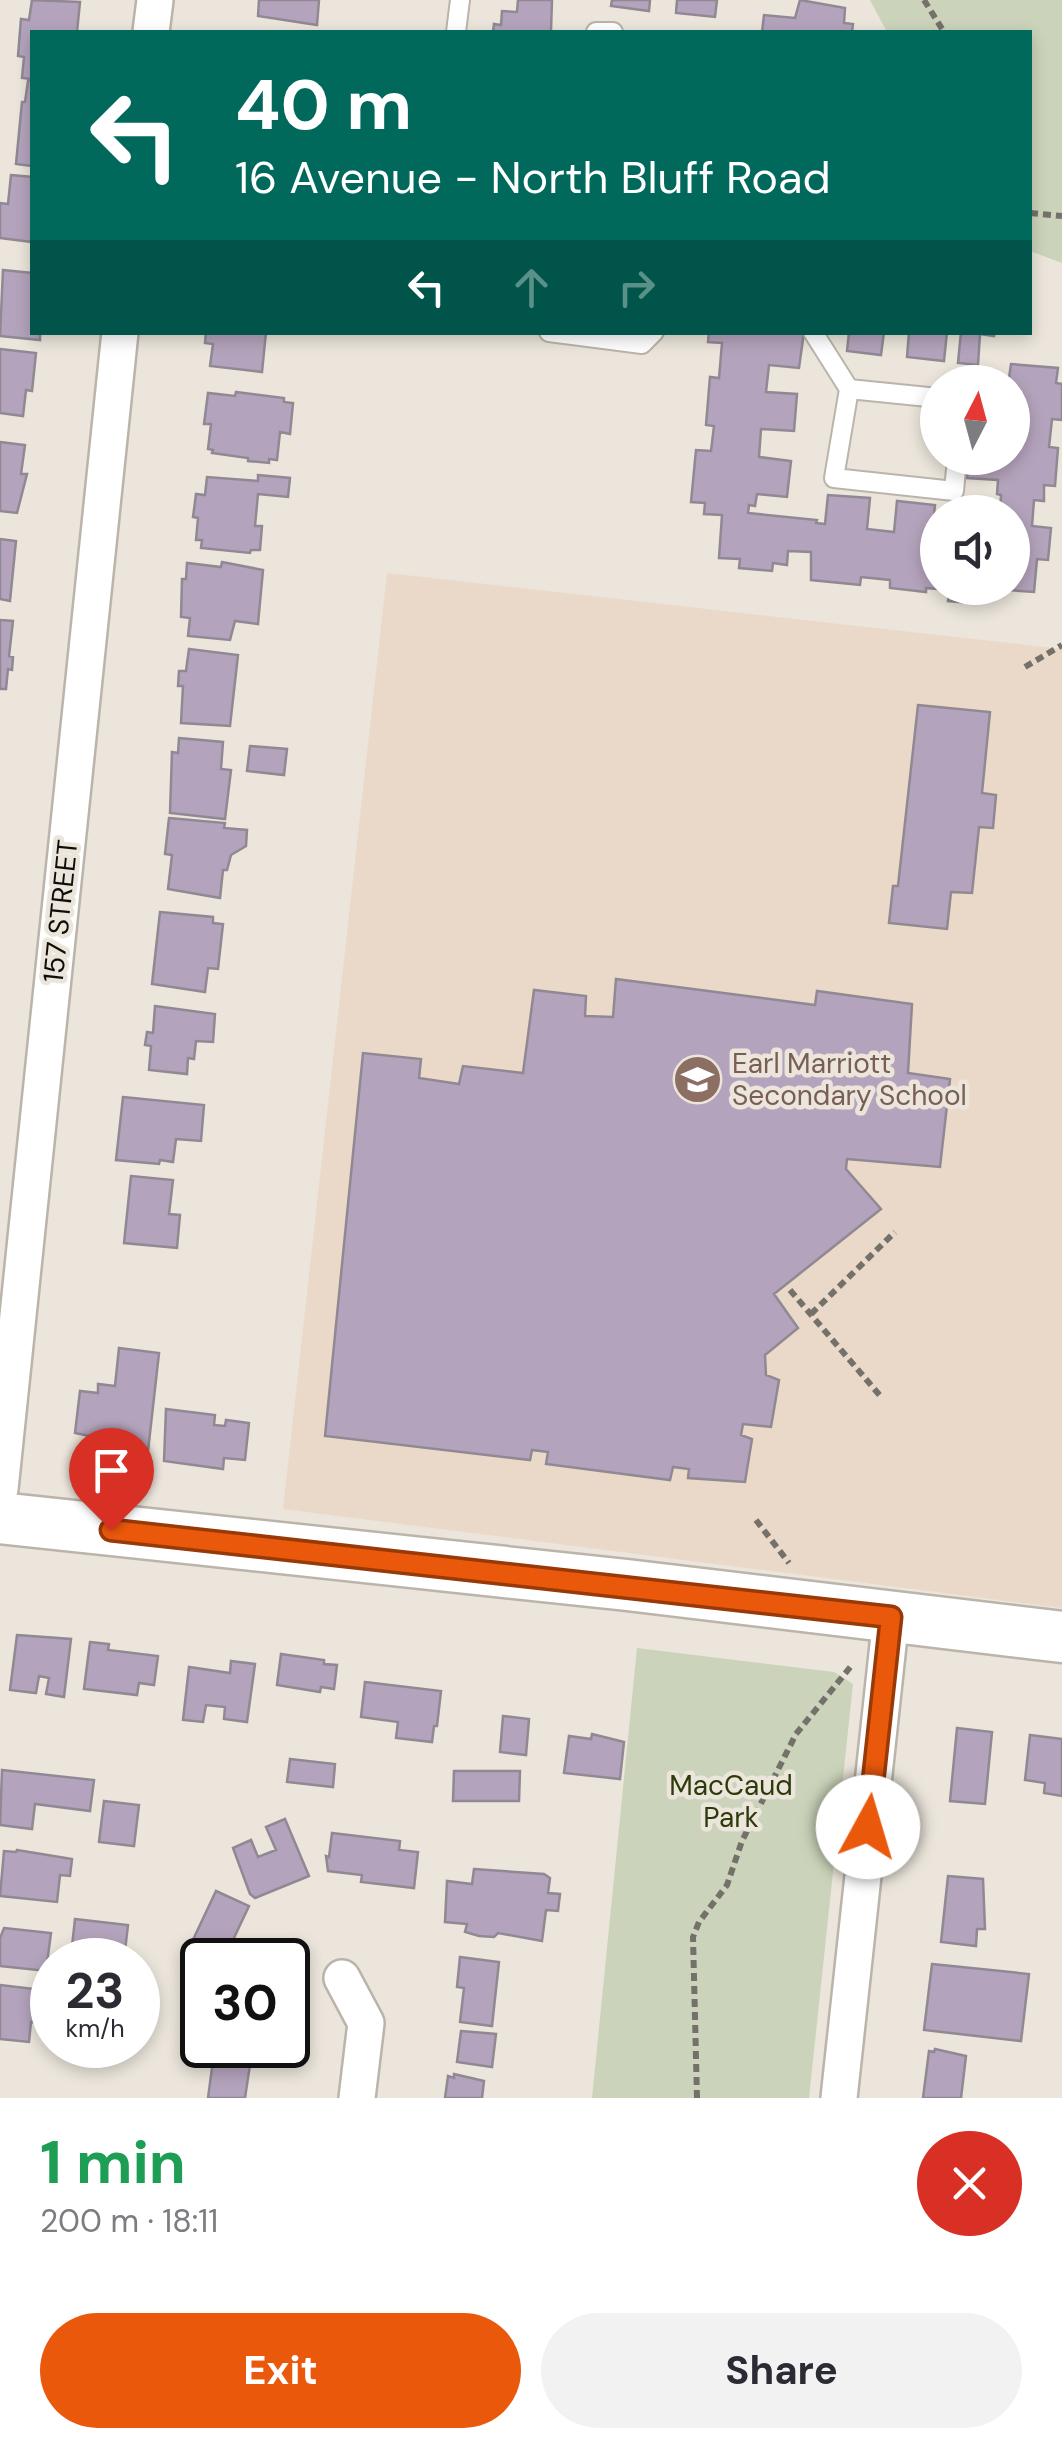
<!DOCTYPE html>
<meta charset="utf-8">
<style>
:root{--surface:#fff;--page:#f2f2f3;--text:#2b2b33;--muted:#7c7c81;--accent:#ea580c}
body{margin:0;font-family:"DM Sans",sans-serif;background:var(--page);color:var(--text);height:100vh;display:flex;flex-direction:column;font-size:38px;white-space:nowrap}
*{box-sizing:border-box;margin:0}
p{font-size:32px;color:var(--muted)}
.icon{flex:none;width:55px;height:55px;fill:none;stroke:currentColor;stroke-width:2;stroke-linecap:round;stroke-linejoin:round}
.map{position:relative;height:2098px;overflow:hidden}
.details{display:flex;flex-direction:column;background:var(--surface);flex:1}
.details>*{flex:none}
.guide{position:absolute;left:30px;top:30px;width:1002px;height:305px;border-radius:0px;box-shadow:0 5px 15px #0003;background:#00695c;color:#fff;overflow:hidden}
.needle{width:65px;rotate:6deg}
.buttons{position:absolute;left:920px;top:365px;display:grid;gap:20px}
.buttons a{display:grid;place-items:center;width:110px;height:110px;border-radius:50%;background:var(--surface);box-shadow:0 5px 15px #0003;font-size:50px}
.speed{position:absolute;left:30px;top:1938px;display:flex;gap:20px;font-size:50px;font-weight:700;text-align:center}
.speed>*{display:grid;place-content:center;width:130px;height:130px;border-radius:50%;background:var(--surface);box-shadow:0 5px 15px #0003;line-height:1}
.speed small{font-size:25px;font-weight:400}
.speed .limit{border:5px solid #111;border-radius:15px;background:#fff;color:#111}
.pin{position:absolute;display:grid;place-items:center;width:85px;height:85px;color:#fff;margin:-102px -42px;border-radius:50% 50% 50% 0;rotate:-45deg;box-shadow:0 0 10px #0007}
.pin .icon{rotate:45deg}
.me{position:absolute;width:110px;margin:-55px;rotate:6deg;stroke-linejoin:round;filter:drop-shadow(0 0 8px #0008)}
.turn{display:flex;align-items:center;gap:35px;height:210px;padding:0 40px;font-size:45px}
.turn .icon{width:130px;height:130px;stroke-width:2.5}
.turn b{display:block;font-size:70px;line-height:85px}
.lanes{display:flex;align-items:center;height:95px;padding:0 40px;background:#0003;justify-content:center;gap:50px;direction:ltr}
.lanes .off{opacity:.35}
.round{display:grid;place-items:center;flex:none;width:105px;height:105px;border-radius:52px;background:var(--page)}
.summary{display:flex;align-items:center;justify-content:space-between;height:170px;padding:0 40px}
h1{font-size:60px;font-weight:700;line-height:75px;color:#1e9e55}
.action{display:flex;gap:20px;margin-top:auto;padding:20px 40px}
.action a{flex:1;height:115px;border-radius:60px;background:var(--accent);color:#fff;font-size:40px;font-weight:700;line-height:115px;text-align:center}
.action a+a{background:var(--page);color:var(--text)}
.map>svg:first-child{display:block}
</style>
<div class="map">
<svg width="1062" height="2098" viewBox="0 0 1062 2098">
<rect width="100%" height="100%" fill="#ebe5db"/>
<!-- education -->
<path fill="#ead9c8" d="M387,573L1062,649V1608L283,1509Z"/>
<!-- green -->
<path fill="#cbd4ba" d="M870,0H1062V263L1030,251V32H887Z
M637,1648L834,1672L853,1684L809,2098H592Z"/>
<!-- building -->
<path fill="#b4a3bc" stroke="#908993" stroke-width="2.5" d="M32,0L80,2L77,32H32V79L22,78L24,57L18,56L21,19L29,20Z
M259,0H319L317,25L258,16Z
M518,0H552L551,31L567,32H493L494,24L501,25L502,11L517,12Z
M612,0H650L649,11L611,6Z
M677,0H717L715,17L676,13Z
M800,0L845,8L844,23L853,24L852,32H762L764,15L795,18Z
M28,81H32V166L16,164L22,102H25Z
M11,175L32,177V242L0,238V203L8,204Z
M3,270L32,273V332H40V340L0,336Z
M206,332H266L262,372L210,366L213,344L205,343Z
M709,332H804L799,368L769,365L766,392L797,394L794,431L761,429L759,457L791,461L787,497L757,494L755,506L749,505L748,513L817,520L816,523L825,524L828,495L870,498L867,529L894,532L897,501L935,505L932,534L938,535V588H972L971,603L948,601L950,590L926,588V592L890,588V580L861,577L860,585L811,580V552L788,551L787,565L773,563L772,571L739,568L740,559L719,558L722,515L704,514L705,503L691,502L696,450L711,451L714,426L706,425L710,377L719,378L722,343L708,342Z
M849,332H884L881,355L847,351Z
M909,332H947L944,361L907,357Z
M961,332H995L994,336L980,334L978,365L958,363Z
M0,349L36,353L32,391L26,390L23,416L0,413Z
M1011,364L1058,368L1056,383L1062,384V420L1052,419L1049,447L1058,448L1055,486L1044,485V501L1034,500L1032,526L1051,528L1048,560L1037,559L1034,592L993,589L1012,588V512H1000L1001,495L997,494L998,480L967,478L969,458H1012V382H976L977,376L1009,378Z
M236,392L284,398V402L293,403L290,434L280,432L277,460L269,459V463L248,461V458L212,453L213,450L208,449L211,424H204L208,393L235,396Z
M0,442L25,445L21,474H27L17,513L0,511Z
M258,475L290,478L288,497L258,494L255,526H262L260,550H251L250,553L201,548L202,540H196L198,518L193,517L196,494L205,495L207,477L258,481Z
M0,539L16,541L10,601L0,599Z
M222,562L263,570L258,624L235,621L230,640L188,636L190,618L181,617L182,579H186L187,563L221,567Z
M0,620L13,621L9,656L13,657L12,670L8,669L6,689H0Z
M189,649L238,655L230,726L181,723L183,686H178L179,671H186Z
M918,705L990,712L982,793L996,795L993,828L979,827L972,893L951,892L947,929L889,923L893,886H898Z
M179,738L223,742L221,769L231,770L225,819L170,813L172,752L178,753Z
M250,746L287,749L284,775L247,771Z
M169,818L225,823L224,828L247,830L246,846L231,855L227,870H223L220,898L168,889L172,855L165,854Z
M160,912L213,917V923L223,924L218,969L208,968L205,992L152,984Z
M616,979L815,1005L817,991L912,1004L908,1073L950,1079L940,1167L847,1159L846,1169L881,1209L774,1294L798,1328L765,1355L766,1375L779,1380L771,1427L743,1424L741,1435L752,1439L745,1482L688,1478L689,1469L673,1467L670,1480L546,1464L548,1452L532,1450L530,1460L325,1436L363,1053L421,1059L419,1078L459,1084L463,1066L523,1073L534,990L586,996L585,1016L613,1017Z
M155,1006L215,1014L213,1042L196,1041L194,1059L188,1058L187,1074L149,1070L151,1046L145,1045L147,1032L153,1033Z
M123,1097L204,1105L201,1141L176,1139L173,1162L160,1160L159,1164L116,1160Z
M131,1176L173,1180L169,1214L180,1215L177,1248L124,1243Z
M119,1348L159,1353L148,1451L112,1447L113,1441L75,1433L80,1391L98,1393V1384L115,1386Z
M166,1409L215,1415L214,1425L225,1426L226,1420L249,1423L245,1460L224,1458L223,1469L164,1461Z
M17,1635L71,1639L64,1697L46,1694L49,1678L39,1676L36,1693L10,1690Z
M90,1642L109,1644L108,1650L158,1656L154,1685L139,1683L137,1695L84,1689Z
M281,1654L324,1660V1664L337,1665L334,1689L321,1687L320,1692L277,1685Z
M231,1661L255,1664L247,1722L224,1719L225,1707L206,1705L203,1722L183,1720L189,1667L230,1673Z
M365,1682L441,1691L437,1726H434L432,1742L396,1738L398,1722L361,1717Z
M503,1716L529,1719L526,1755L500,1752Z
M957,1728L992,1732L985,1804L950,1801Z
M592,1734L624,1742L620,1779L564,1773L569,1736L591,1739Z
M1030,1735L1062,1739V1796L1044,1793L1045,1783L1025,1780Z
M290,1759L335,1764L333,1787L287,1782Z
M2,1770L94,1780L90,1811L35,1804L32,1829L0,1825Z
M454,1771H520L519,1801H453Z
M104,1801L139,1805L134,1846L99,1842Z
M285,1819L309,1876L255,1898L250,1894L233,1848L251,1840L258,1857L276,1850L266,1827Z
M332,1833L400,1841L399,1850L418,1852L414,1888L361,1882L362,1875L328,1871L326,1856L329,1857Z
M17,1850L72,1859L70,1876L60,1875L57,1902L0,1896L4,1851L16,1852Z
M474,1869L544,1874L550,1878L548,1893L560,1894L558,1911L546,1910L542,1941L498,1933L494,1937L479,1936L465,1932L467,1924L445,1922L447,1881L472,1884Z
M948,1876L983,1879L985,1929H977L976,1946L941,1942Z
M216,1891L249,1906L224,1959L219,1957L218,1960L191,1944Z
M75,1919L128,1925L125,1951L72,1946Z
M4,1928L51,1933L46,1971L0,1966V1938Z
M460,1957L499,1962L492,2026L460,2022L464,1988L457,1987Z
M932,1964L1029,1974L1021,2041L924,2030Z
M199,1979L202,1980V2039L192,2038Z
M0,1985L43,1990L39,2023L31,2022L29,2042L0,2039Z
M461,2031L496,2034L492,2067L457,2062Z
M935,2049L966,2056L961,2098H923L929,2051L934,2052Z
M214,2053L251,2058L245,2098H208Z
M454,2074L484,2081L482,2098H445L448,2076L454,2078Z"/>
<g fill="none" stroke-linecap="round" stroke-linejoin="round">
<defs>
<path id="service" d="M456,32L460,0
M596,32H613
M549,332L642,344L654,332
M813,332L849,389L834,478L954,491L957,458
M849,389L938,398"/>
<path id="minor" d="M151,32L155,0
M0,1489L120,332
M342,1978L366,2023L357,2098
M839,2098L891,1617"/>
<path id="secondary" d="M0,1518L627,1585L1062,1637"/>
</defs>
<!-- service casing -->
<use href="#service" stroke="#bab4aa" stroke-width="22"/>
<!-- minor casing -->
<use href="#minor" stroke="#bab4aa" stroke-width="40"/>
<!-- secondary casing -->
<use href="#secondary" stroke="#bab4aa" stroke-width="55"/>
<!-- path -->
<path stroke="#74706a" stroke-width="6" stroke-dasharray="8 5" stroke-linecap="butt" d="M924,0L944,32
M1030,213L1062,216
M1025,667L1062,645
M790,1290L882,1398
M811,1314L895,1232
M756,1520L789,1563
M697,2098L693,1937L699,1922L727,1885L742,1841L796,1734L852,1665"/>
<!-- service -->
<use href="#service" stroke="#fff" stroke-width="18"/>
<!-- minor -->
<use href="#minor" stroke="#fff" stroke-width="35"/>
<!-- secondary -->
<use href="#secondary" stroke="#fff" stroke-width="50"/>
</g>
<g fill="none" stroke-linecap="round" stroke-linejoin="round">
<defs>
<path id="route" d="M111,1530L891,1617L868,1827"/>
</defs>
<!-- route casing -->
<use href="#route" stroke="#983908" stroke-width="25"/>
<!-- route -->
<use href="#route" stroke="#ea580c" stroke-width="18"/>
</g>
<!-- icons -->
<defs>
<symbol id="school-disc" viewBox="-11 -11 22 22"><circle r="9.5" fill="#8d6e63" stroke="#ebe5db"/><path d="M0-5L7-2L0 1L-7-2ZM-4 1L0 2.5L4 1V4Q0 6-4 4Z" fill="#fff"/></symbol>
</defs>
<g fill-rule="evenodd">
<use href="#school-disc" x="670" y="1052" width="55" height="55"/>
</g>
<g text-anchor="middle" stroke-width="9" stroke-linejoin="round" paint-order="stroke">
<!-- street labels -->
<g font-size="28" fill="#0f0d0a" stroke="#ebe5db">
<text transform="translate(60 911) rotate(-84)" y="10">157 STREET</text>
</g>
<!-- education labels -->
<g font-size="28" fill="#785e54" stroke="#ebe5db" text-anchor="start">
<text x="732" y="1073">Earl Marriott<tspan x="732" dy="32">Secondary School</tspan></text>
</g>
<!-- park labels -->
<g font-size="28" fill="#2d3a0a" stroke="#ebe5db">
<text x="731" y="1795">MacCaud<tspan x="731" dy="32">Park</tspan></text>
</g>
</g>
</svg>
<div class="buttons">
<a><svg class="needle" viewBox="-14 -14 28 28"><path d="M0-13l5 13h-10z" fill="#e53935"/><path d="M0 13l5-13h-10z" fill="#7c7c81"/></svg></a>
<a><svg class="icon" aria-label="sound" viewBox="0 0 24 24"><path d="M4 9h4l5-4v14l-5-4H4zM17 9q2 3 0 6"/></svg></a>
</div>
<div class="speed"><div>23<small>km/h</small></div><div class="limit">30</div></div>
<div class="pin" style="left:111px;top:1530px;background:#d93025"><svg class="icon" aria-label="arrive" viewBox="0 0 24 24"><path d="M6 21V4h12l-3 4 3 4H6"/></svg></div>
<svg class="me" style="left:868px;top:1827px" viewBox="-20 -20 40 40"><circle r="19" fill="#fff"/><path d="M0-13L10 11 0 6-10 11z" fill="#ea580c"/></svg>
<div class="guide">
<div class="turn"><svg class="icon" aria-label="left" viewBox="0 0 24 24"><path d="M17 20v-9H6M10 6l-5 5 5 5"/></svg><div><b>40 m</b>16 Avenue - North Bluff Road</div></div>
<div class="lanes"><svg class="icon" aria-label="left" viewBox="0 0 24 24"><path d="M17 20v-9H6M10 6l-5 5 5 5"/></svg><svg class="icon off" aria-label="ahead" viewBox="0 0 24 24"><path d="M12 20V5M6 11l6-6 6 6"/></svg><svg class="icon off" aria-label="right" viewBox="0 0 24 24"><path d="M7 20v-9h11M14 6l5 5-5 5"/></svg></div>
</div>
</div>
<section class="details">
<div class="summary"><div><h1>1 min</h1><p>200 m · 18:11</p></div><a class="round" style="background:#d93025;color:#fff"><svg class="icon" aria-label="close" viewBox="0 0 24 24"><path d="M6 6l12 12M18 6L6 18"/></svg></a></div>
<div class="action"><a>Exit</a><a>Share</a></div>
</section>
